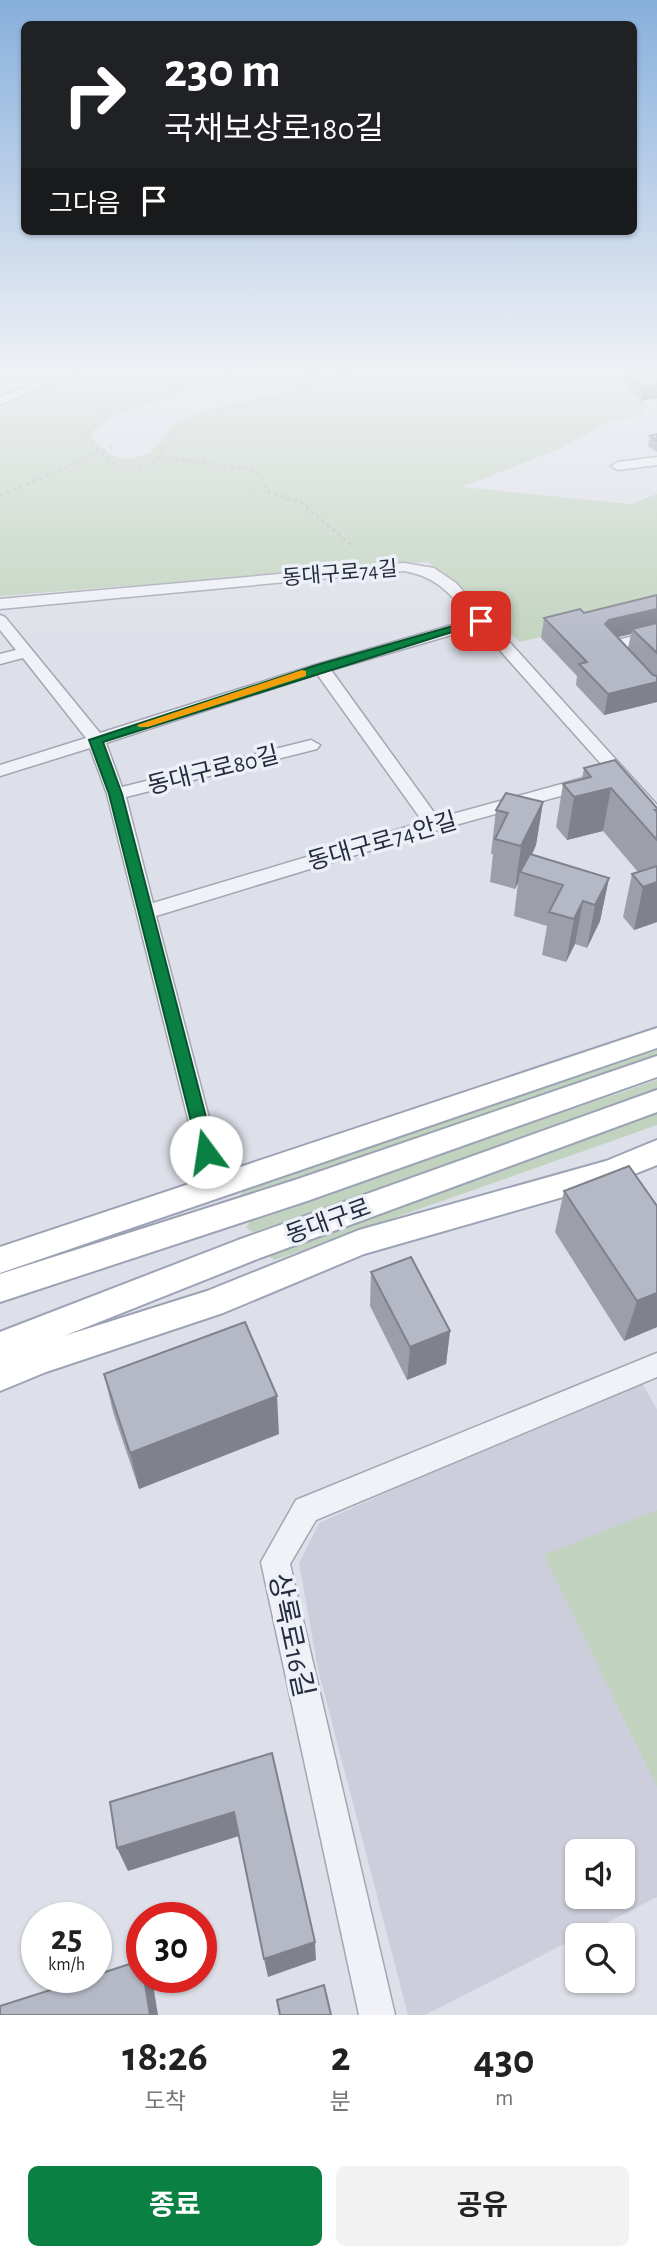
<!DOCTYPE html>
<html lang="ko">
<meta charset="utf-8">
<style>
:root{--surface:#fff;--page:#f2f2f2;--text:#222;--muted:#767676;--accent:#0b8043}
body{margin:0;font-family:"Alegreya Sans","Noto Sans KR",sans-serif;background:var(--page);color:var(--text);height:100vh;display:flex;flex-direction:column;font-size:26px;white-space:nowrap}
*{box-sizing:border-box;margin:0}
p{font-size:23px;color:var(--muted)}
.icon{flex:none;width:38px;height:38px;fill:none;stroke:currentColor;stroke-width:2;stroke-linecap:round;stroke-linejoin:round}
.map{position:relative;height:2015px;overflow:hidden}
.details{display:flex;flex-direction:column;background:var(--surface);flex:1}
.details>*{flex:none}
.hud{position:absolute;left:21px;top:21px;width:616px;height:214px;border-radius:10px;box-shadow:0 2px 5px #0004;background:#202124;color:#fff;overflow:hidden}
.controls{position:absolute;left:565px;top:1839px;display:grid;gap:14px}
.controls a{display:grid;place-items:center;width:70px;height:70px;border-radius:10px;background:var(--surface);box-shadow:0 2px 5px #0004;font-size:35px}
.speed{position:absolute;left:21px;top:1902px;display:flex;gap:14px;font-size:35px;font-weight:700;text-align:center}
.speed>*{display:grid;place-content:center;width:91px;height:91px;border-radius:50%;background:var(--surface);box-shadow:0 2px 5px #0004;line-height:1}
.speed small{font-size:18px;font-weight:400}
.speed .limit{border:10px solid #d22;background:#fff;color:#111}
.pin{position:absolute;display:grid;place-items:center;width:60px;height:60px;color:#fff;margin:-30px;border-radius:14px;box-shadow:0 4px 10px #0006}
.me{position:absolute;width:77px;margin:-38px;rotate:346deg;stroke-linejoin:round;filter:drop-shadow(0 0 5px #0008)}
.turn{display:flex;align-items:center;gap:24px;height:147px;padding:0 28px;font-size:32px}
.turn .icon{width:91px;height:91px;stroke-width:2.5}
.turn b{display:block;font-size:49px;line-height:60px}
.then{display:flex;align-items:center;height:66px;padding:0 28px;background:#0003;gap:14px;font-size:26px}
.eta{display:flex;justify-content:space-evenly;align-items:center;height:119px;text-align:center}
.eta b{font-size:42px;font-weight:700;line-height:49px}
.action{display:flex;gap:14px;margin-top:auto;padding:14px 28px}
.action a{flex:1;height:80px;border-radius:10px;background:var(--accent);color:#fff;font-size:28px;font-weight:700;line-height:80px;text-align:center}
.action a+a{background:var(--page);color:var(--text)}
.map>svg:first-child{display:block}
</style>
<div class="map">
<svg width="657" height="2015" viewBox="0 0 657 2015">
<rect width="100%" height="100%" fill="#dee0e9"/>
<!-- built -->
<path fill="#cccfdb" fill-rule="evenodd" d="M639,1378L657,1409V1897L425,2015H408L318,1669L299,1563L319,1523ZM578,1852H623V1897H578Z"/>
<!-- green -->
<path fill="#c1d3be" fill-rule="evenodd" d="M86,369H604L651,409L641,410L644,414L607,423L559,449L462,487L631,504L657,494V608L520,642L428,562L0,596V404ZM270,376L299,377L302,382L282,391L179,418L150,453L132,458H118L101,448L91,436L110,417L219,380Z
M657,1050V1062L247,1201L239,1197L244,1190Z
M657,1080V1092L253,1232L246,1228L250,1221Z
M657,1112V1125L275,1260L268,1256L272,1249Z
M657,1510V1787L544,1555Z"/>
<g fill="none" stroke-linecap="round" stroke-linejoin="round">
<defs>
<path id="minor" d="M67,369H83L0,405V397Z
M657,457V465L618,470L611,466L618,462Z
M404,563L434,568L456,583L657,805V822L651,820L479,627L331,670L438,818L587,777L596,783L593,787L441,829L156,916L218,1152L214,1159L206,1161L198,1159L107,794L90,748L0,776V765L86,738L23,658L0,664V654L16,650L0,630V615L5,617L100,733L315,665L472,619C450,594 438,577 404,571L0,609V599ZM317,674L423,822L153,903L126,797L317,749L320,745L311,740L122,787L106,743Z
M657,630V640L612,651L604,646L606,643Z
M657,1353V1377L316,1520L290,1564L395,2015H359L261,1562L296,1500Z"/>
<path id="major" d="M657,1028V1048L0,1273V1247Z
M657,1056V1077L307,1201L0,1302V1274L295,1180Z
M657,1090V1112L260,1258L64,1336L207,1291L359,1230L606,1161L657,1140V1165L612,1183L364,1254L223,1313L46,1372L0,1391V1332L238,1240Z"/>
</defs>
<!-- minor casing -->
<use href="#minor" stroke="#a3a6b3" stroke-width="3"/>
<!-- major casing -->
<use href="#major" stroke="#9ca3b5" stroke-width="4"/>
<!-- path -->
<path stroke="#b8bbc4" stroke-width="2.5" stroke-dasharray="3.5 3.5" stroke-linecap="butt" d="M254,370L296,371L323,378L290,395L205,412L184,425L151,466H116L83,436L104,414L212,378Z
M370,372L384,369
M294,379L323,378L372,369
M161,457L255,470L270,493L301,502L352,546
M0,496L111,447"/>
<!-- minor -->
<use href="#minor" fill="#f1f2f7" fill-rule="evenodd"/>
<!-- major -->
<use href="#major" fill="#fff" fill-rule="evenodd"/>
</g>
<!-- wall -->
<path fill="#9c9faa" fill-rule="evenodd" d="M627,372L657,376V398L641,401L625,386Z
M657,434V452L648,446L650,436Z
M657,595V702L604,715L576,685L577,676L541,638L544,618L584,613ZM631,634L628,648L618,637Z
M584,768L657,808V922L634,930L623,917L632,874L638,872L603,831L567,840L556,827L563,784L582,779Z
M543,802L536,845L532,855L609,878L600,921L587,948L575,944L566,962L542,955L547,926L514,916L518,883L515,889L490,882L493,854H491L496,810Z
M564,1191L657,1327L624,1341L555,1232Z
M371,1272L450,1331L446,1364L407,1380L370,1306Z
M104,1374L279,1434L139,1489L113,1412Z"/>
<!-- shaded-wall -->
<path fill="#7f828b" d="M657,384V398L641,401L644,386Z
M657,609V628L632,629L631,634L605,640V624L609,620Z
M657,682V702L604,715L608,694Z
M611,788L603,831L567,840L574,797Z
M543,802L536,845L523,873L520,872L518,883L515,889L521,846Z
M609,878L600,921L587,948L595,905Z
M657,882V922L634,930L643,887Z
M583,901L575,944L566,962L574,919Z
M657,1293V1327L624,1341L637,1301Z
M450,1331L446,1364L407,1380L410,1347Z
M277,1396L279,1434L139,1489L130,1453Z
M234,1812L239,1836L128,1871L117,1848Z
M315,1942L316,1960L268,1977L264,1959Z
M144,1978H152L158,2015H150Z"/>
<!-- building -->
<path fill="#b5b9c6" stroke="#7f828b" stroke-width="2" d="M648,369L657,376V384L644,386L627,372Z
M657,434V441L650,436Z
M657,595V609L609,620L605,624L653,675L657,676V682L608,694L579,664L587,662L544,618L580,609L584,613Z
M657,623V653L632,629Z
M615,760L657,808V810H655L657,812V840L611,788L574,797L563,784L591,777L584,768Z
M506,793L543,802L521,846L495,839L508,813L496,810Z
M530,854L609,878L595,905L583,901L574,919L549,912L563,885L520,872Z
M657,866V882L643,887L632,874Z
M629,1166L657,1206V1293L637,1301L564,1191Z
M411,1257L450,1331L410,1347L371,1272Z
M245,1322L277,1396L130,1453L104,1374Z
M272,1753L315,1942L264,1959L234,1812L117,1848L110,1802Z
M142,1960V1978H144L150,2015H0V2006L88,1978H96V1975Z
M324,1985L331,2015H280L277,2000Z"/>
<!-- sky -->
<linearGradient id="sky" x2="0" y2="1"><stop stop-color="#87afdc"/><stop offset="0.57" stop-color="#f0f1f5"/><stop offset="1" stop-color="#f0f1f5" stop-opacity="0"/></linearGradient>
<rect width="657" height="651" fill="url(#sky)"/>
<!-- route -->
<path fill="#0b8043" stroke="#07532c" stroke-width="2" d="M477,619L487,621L103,742L122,794L215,1152L213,1157H200L109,794L89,740L317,665Z"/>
<!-- slow -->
<path fill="#f59e0b" d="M302,670L306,671V676L148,727H139L137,725Z"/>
<g text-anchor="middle" stroke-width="7" stroke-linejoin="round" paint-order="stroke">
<!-- far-street labels -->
<g font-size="21" fill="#262c40" stroke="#edf0f6">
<text transform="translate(340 573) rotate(-5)" y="7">동대구로74길</text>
</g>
<!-- street labels -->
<g font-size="24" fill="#262c40" stroke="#edf0f6">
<text transform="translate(213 770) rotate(-14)" y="8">동대구로80길</text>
<text transform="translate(382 841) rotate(-16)" y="8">동대구로74안길</text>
<text transform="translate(328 1221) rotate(-20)" y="8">동대구로</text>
</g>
<!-- near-street labels -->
<g font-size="28" fill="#262c40" stroke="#edf0f6">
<text transform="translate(292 1635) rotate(78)" y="10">상록로16길</text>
</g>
</g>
</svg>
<div class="controls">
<a><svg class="icon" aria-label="sound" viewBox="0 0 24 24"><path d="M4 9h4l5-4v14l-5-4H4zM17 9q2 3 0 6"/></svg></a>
<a><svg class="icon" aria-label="search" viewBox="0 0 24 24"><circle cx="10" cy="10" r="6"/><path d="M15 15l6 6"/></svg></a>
</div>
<div class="speed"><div>25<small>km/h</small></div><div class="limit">30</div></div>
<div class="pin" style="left:481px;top:621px;background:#d93025"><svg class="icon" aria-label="arrive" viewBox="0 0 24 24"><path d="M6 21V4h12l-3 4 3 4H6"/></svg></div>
<svg class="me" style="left:206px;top:1152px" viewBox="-20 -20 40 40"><circle r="19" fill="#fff"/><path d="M0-13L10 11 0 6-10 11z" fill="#0b8043"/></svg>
<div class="hud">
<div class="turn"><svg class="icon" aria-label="right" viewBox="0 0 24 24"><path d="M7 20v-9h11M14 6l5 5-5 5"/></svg><div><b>230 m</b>국채보상로180길</div></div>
<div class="then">그다음<svg class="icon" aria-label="arrive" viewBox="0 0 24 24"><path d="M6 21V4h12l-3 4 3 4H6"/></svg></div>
</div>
</div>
<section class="details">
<div class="eta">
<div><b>18:26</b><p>도착</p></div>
<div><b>2</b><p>분</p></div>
<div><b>430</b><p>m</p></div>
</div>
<div class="action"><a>종료</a><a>공유</a></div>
</section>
